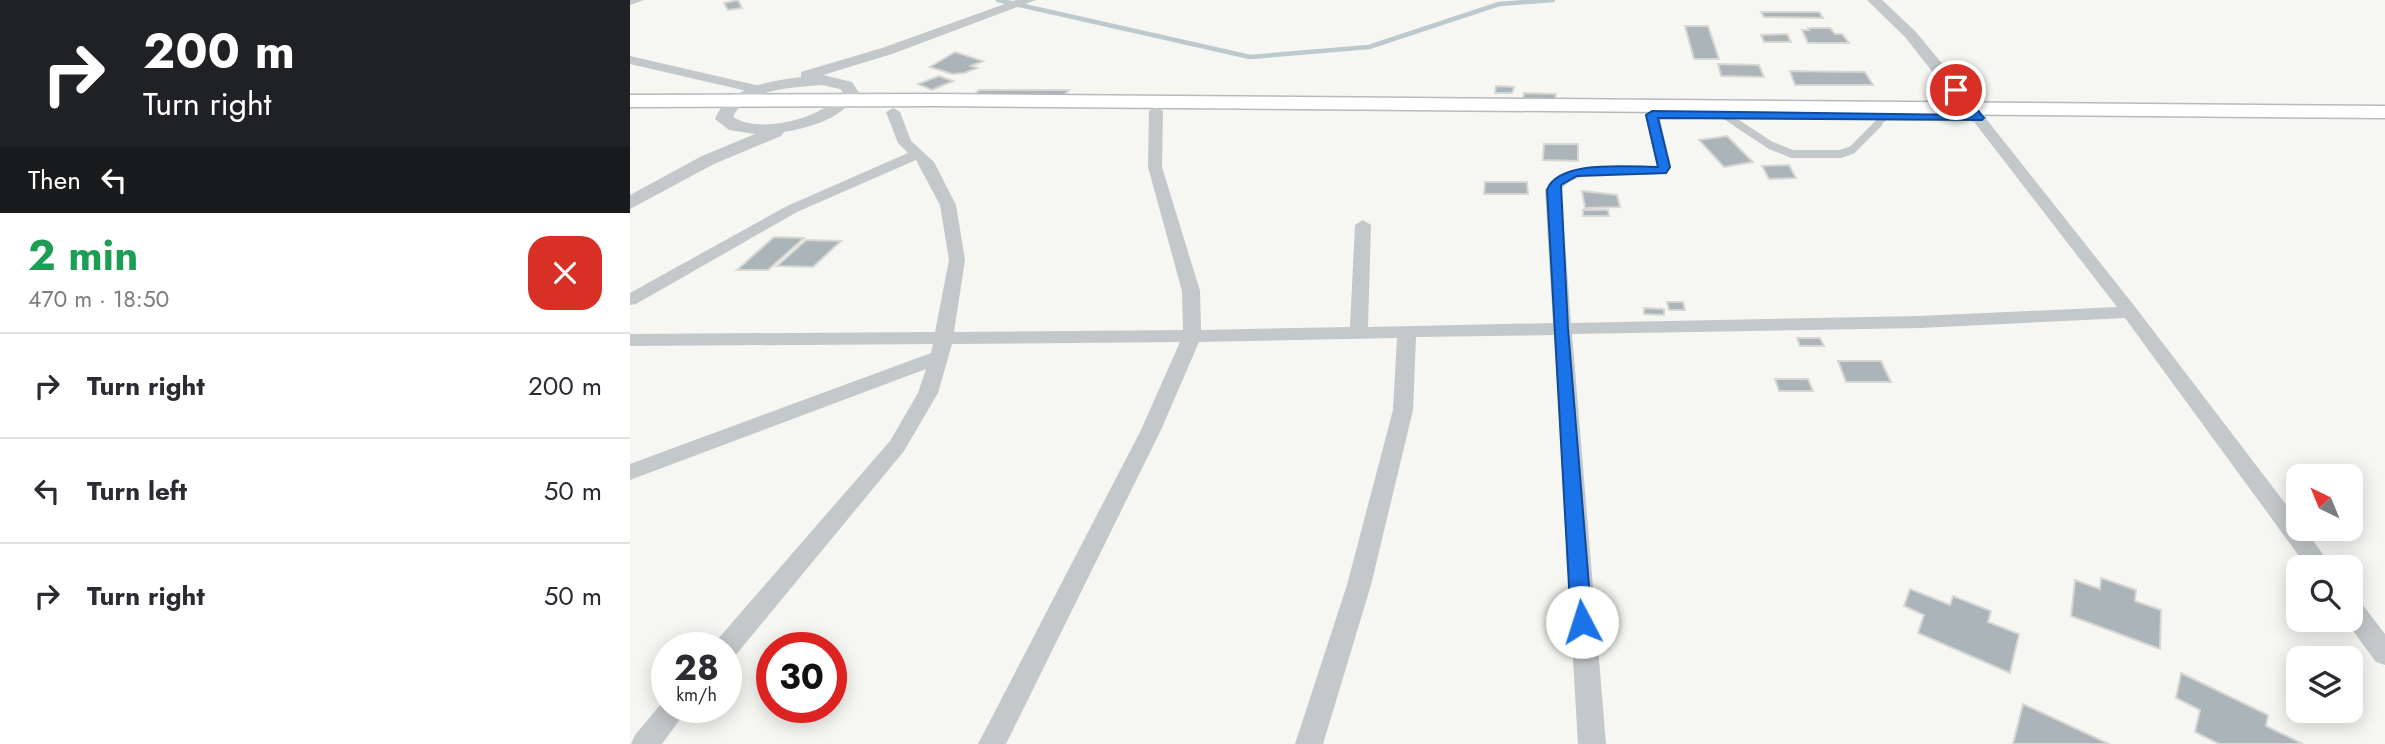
<!DOCTYPE html>
<meta charset="utf-8">
<style>
:root{--surface:#fff;--page:#f2f2f3;--text:#2b2b33;--muted:#7c7c81;--line:#e1e1e2}
body{margin:0;font-family:Jost,sans-serif;background:var(--page);color:var(--text);height:100vh;display:flex;flex-direction:column;font-size:26px;white-space:nowrap}
*{box-sizing:border-box;margin:0}
p{font-size:23px;color:var(--muted)}
.icon{flex:none;width:38px;height:38px;fill:none;stroke:currentColor;stroke-width:2;stroke-linecap:round;stroke-linejoin:round}
.map{position:relative;flex:1;overflow:hidden}
.panel{display:flex;flex-direction:column;background:var(--surface);width:630px}
.panel>*{flex:none}
.hud{background:#202124;color:#fff;overflow:hidden}
.needle{width:46px;rotate:317deg}
.fabs{position:absolute;left:1656px;top:464px;display:grid;gap:14px}
.fabs a{display:grid;place-items:center;width:77px;height:77px;border-radius:14px;background:var(--surface);box-shadow:0 4px 18px #0003;font-size:35px}
.speed{position:absolute;left:21px;top:632px;display:flex;gap:14px;font-size:35px;font-weight:700;text-align:center}
.speed>*{display:grid;place-content:center;width:91px;height:91px;border-radius:50%;background:var(--surface);box-shadow:0 4px 18px #0003;line-height:1}
.speed small{font-size:18px;font-weight:400}
.speed .limit{border:10px solid #d22;background:#fff;color:#111}
.pin{position:absolute;display:grid;place-items:center;width:60px;height:60px;color:#fff;margin:-30px;border:4px solid #fff;border-radius:50%;box-shadow:0 2px 7px #0007}
.me{position:absolute;width:77px;margin:-38px;rotate:355deg;stroke-linejoin:round;filter:drop-shadow(0 0 5px #0008)}
.turn{display:flex;align-items:center;gap:24px;height:147px;padding:0 28px;font-size:32px}
.turn .icon{width:91px;height:91px;stroke-width:2.5}
.turn b{display:block;font-size:49px;line-height:60px}
.then{display:flex;align-items:center;height:66px;padding:0 28px;background:#0003;gap:14px;font-size:26px}
.round{display:grid;place-items:center;flex:none;width:74px;height:74px;border-radius:21px;background:var(--page)}
.overview{display:flex;align-items:center;justify-content:space-between;height:119px;padding:0 28px}
h1{font-size:42px;font-weight:700;line-height:52px;color:#1e9e55}
ul{padding:0;list-style:none}
li{display:flex;align-items:center;gap:21px;height:105px;padding:0 28px;border-top:2px solid var(--line)}
li div{flex:1}
li b{display:block;font-size:26px}
li em{font-style:normal}
main{display:flex;flex:1;min-height:0}
.map>svg:first-child{display:block}
</style>
<main>
<section class="panel">
<div class="hud">
<div class="turn"><svg class="icon" aria-label="right" viewBox="0 0 24 24"><path d="M7 20v-9h11M14 6l5 5-5 5"/></svg><div><b>200 m</b>Turn right</div></div>
<div class="then">Then<svg class="icon" aria-label="left" viewBox="0 0 24 24"><path d="M17 20v-9H6M10 6l-5 5 5 5"/></svg></div>
</div>
<div class="overview"><div><h1>2 min</h1><p>470 m · 18:50</p></div><a class="round" style="background:#d93025;color:#fff"><svg class="icon" aria-label="close" viewBox="0 0 24 24"><path d="M6 6l12 12M18 6L6 18"/></svg></a></div>
<ul>
<li><svg class="icon" aria-label="right" viewBox="0 0 24 24"><path d="M7 20v-9h11M14 6l5 5-5 5"/></svg><div><b>Turn right</b></div><em>200 m</em></li>
<li><svg class="icon" aria-label="left" viewBox="0 0 24 24"><path d="M17 20v-9H6M10 6l-5 5 5 5"/></svg><div><b>Turn left</b></div><em>50 m</em></li>
<li><svg class="icon" aria-label="right" viewBox="0 0 24 24"><path d="M7 20v-9h11M14 6l5 5-5 5"/></svg><div><b>Turn right</b></div><em>50 m</em></li>
</ul>
</section>
<div class="map">
<svg width="1755" height="744" viewBox="0 0 1755 744">
<rect width="100%" height="100%" fill="#f6f6f2"/>
<g fill="none" stroke-linecap="round" stroke-linejoin="round">
<!-- stream -->
<path stroke="#bcc9cd" stroke-width="4.5" d="M368,0L620,57L739,47L869,4L923,0"/>
</g>
<!-- building -->
<path fill="#abb5b9" stroke="#d7d7d4" stroke-width="2" d="M108,0L112,8L98,10L94,3Z
M1131,12H1189L1193,18L1134,17Z
M1055,26H1078L1089,59H1064Z
M1178,28H1200L1205,34H1212L1219,43H1178L1172,30H1179Z
M1157,34L1161,42H1134L1131,35Z
M325,52L353,61L341,66L347,68L334,73L322,74L300,67Z
M1088,64L1129,65L1134,77L1091,76Z
M1160,71L1235,72L1243,85H1165Z
M309,76L323,81L302,90L288,84Z
M866,86L884,87L882,93H865Z
M349,90H439L433,97H342Z
M894,93L926,94L925,103L893,102Z
M1097,136L1123,162L1094,167L1069,140Z
M914,144H948V161L913,160Z
M1159,165L1166,178L1139,179L1132,166Z
M855,182H897L898,194H854Z
M952,191L987,195L990,207L955,208Z
M953,210H978L979,216H953Z
M144,237L174,238L138,270H107Z
M176,240L211,241L183,267L147,266Z
M1037,302H1053L1055,310H1039Z
M1014,308L1034,309V315L1014,314Z
M1167,338H1190L1194,346H1170Z
M1208,361H1251L1261,382H1216Z
M1145,379H1178L1183,391H1149Z
M1471,578L1506,590L1505,601L1531,610L1530,649L1441,616L1445,580L1470,589Z
M1280,589L1320,605L1323,596L1361,611L1358,622L1389,634L1380,673L1288,633L1294,615L1274,606Z
M1551,673L1638,715L1636,726L1673,744H1589L1565,732L1570,710L1546,698Z
M1393,704L1479,744H1383Z"/>
<g fill="none" stroke-linecap="round" stroke-linejoin="round">
<defs>
<path id="primary" d="M306,94L1755,106V118L306,106L0,107V95Z"/>
</defs>
<!-- primary casing -->
<use href="#primary" stroke="#b6bbbe" stroke-width="3"/>
<!-- service-far1 -->
<path stroke="#c3c8ca" stroke-width="6" d="M1093,115L1110,126
M1246,126L1255,117"/>
<!-- service -->
<path stroke="#c3c8ca" stroke-width="8" d="M1108,124L1140,145L1162,154H1210L1222,150L1248,124"/>
<!-- minor -->
<path fill="#c3c8ca" fill-rule="evenodd" d="M0,0H14L0,5Z
M0,56L130,86L136,90L130,94L0,64Z
M526,107L533,111L532,167L570,291L571,330L720,327L725,225L733,220L741,225L738,327L923,323L915,190C940,155 990,170 1027,166L1015,115L1022,111L1029,115L1041,167L1037,173C1008,180 949,164 931,190L941,323L1290,316L1487,307L1341,118L1353,115L1506,308L1668,520V528H1674L1702,567H1677L1495,318L1290,328L942,334L976,744H948L924,335L786,337L783,410L741,585L693,744H665L717,585L763,410L767,338L569,342L531,430L376,744H348L511,430L550,342L322,344L308,393L274,451L105,656L96,659V648H83L87,640L260,441L288,393L296,369L0,480V464L301,353L303,344L0,346V334L305,332L319,260L310,205L286,160L167,212L6,304L0,305V293L157,206L278,153L268,143L256,112L263,108L270,112L281,141L304,162L326,205L335,260L324,332L553,330L552,291L518,167L519,111Z
M1720,597L1729,600L1755,634V665L1746,662L1715,620H1720Z
M36,698L37,707H59L32,744H1L5,735Z"/>
<!-- tertiary -->
<path fill="#c3c8ca" fill-rule="evenodd" d="M386,0H406L262,54L193,75L222,82L229,93C212,118 183,127 154,132L151,136L84,164L0,209V195L72,156L125,134L99,130L85,119C98,87 140,81 171,77V72L252,48ZM192,85L210,89L213,93C192,118 132,135 103,117C114,89 166,87 192,85Z
M1237,0H1252L1285,31L1354,114L1357,118L1354,122H1342L1275,37Z"/>
<!-- primary -->
<use href="#primary" fill="#fff" fill-rule="evenodd"/>
</g>
<!-- route -->
<path fill="#1a73e8" stroke="#114b97" stroke-width="2" d="M1322,88H1330L1354,118L1352,120L1028,118L1040,167L1036,173L947,176L931,185L938,328L962,622L959,628L952,631L945,628L941,622L917,190C928,159 1000,167 1028,167L1016,115L1022,111L1340,115L1321,90Z"/>
</svg>
<div class="fabs">
<a><svg class="needle" viewBox="-14 -14 28 28"><path d="M0-13l5 13h-10z" fill="#e53935"/><path d="M0 13l5-13h-10z" fill="#7c7c81"/></svg></a>
<a><svg class="icon" aria-label="search" viewBox="0 0 24 24"><circle cx="10" cy="10" r="6"/><path d="M15 15l6 6"/></svg></a>
<a><svg class="icon" aria-label="layers" viewBox="0 0 24 24"><path d="M12 4l9 5-9 5-9-5zM3 14l9 5 9-5"/></svg></a>
</div>
<div class="speed"><div>28<small>km/h</small></div><div class="limit">30</div></div>
<div class="pin" style="left:1326px;top:90px;background:#d93025"><svg class="icon" aria-label="arrive" viewBox="0 0 24 24"><path d="M6 21V4h12l-3 4 3 4H6"/></svg></div>
<svg class="me" style="left:952px;top:622px" viewBox="-20 -20 40 40"><circle r="19" fill="#fff"/><path d="M0-13L10 11 0 6-10 11z" fill="#1a73e8"/></svg>
</div>
</main>
